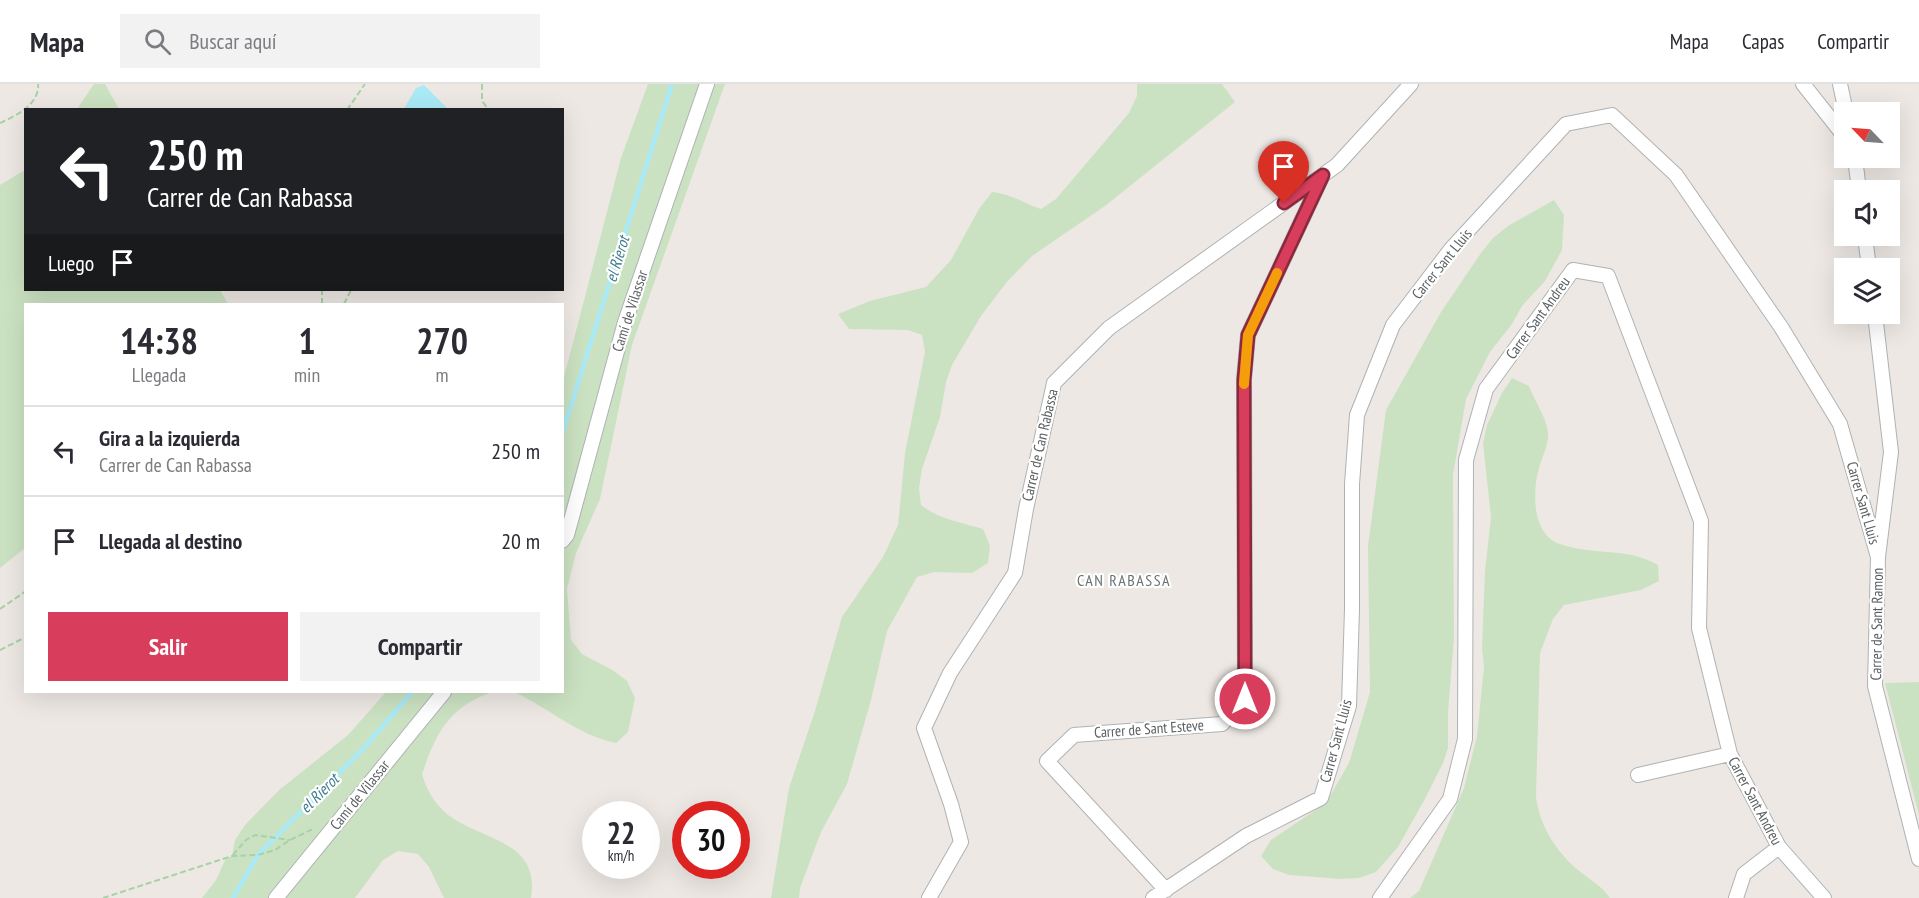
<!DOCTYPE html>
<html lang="es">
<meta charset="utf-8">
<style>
:root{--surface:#fff;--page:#f2f2f3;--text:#2b2b33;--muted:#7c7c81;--line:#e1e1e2;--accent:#d83e5c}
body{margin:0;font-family:"PT Sans Narrow",sans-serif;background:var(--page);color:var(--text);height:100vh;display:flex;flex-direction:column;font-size:22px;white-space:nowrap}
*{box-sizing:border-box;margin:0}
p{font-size:20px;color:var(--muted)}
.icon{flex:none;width:33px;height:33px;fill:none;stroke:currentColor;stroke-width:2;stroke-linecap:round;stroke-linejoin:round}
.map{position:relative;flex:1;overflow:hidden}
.drawer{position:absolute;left:24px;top:219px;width:540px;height:390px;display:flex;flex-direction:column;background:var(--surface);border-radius:0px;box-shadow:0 6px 24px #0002}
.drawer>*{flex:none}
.banner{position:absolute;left:24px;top:24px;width:540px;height:183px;border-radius:0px;box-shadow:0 6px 24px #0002;background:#202124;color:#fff;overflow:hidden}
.needle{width:39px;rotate:295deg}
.fabs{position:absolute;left:1834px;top:18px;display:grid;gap:12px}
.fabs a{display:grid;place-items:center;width:66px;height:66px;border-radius:0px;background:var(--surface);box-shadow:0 6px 24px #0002;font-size:30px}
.speed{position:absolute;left:582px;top:717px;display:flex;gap:12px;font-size:30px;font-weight:700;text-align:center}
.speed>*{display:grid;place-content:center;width:78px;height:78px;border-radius:50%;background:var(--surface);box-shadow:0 6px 24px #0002;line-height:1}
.speed small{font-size:15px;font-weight:400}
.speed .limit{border:9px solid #d22;background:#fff;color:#111}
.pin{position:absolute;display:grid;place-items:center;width:51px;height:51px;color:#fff;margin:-62px -26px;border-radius:50% 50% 50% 0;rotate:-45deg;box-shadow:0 0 6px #0007}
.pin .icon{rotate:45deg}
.me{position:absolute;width:66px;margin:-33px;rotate:0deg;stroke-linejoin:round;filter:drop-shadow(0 0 4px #0008)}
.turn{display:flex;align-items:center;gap:21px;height:126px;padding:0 24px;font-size:27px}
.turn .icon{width:78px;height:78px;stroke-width:2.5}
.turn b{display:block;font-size:42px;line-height:51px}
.then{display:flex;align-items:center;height:57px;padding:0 24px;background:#0003;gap:12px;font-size:22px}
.eta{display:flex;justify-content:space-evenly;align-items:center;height:102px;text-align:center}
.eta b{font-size:36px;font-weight:700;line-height:42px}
.button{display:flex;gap:12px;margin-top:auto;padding:12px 24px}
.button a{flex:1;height:69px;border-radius:0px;background:var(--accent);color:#fff;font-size:24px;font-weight:700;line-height:69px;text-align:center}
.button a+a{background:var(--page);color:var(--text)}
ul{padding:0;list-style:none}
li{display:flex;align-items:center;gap:18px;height:90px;padding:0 24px;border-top:2px solid var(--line)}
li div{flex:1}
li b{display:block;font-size:22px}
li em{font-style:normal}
header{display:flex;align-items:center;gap:36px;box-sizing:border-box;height:84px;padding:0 30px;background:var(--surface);border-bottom:2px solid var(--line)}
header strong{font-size:28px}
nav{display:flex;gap:33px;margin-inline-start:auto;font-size:21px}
.search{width:420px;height:54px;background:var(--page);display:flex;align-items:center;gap:15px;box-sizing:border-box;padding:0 21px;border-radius:0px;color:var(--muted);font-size:22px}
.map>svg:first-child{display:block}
</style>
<header>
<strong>Mapa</strong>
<div class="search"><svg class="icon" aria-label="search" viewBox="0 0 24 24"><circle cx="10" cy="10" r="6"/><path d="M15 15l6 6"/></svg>Buscar aquí</div>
<nav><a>Mapa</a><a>Capas</a><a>Compartir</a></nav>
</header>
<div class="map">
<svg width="1919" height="814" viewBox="0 0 1919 814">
<rect width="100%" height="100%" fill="#ede8e3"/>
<!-- green -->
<path fill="#cbe2c2" d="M94,0H105L119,25H77Z
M648,0H725L632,261L600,415L576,469L567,505L571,556L582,570L614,587L627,597L635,614L628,648L616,659C575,650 551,625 514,608H562L563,297L621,74Z
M1137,0H1222L1235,18L1105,122L1032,172L1006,199L981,232L952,281L946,298L940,333L922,385L919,404L921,421C940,436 961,438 983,445L990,462L988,479L972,489L934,488L917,493L887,547L871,616L847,700L821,748L800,804L799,814H771L789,704L815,627L842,533L883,473L898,441L905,369L925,268L922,251L908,246L849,245L838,230L870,217L926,203L951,176L979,125L992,108C1012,110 1022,119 1041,125L1056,115L1129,29L1137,12Z
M25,86L26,206H220L228,220H26L25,464L0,484V101Z
M1554,116L1564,131L1562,166L1545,197L1522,222L1512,240L1490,268L1466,315L1453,391L1454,554L1448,628V664L1443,679L1426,713L1398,763L1376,788L1359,794L1341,795L1289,791L1273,785L1261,772L1271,756L1326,719L1349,679L1370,608L1368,462L1386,326L1441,228L1481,169L1493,154L1508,142Z
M1512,294L1529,302C1535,318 1546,332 1548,349C1549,360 1542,373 1539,384C1532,408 1532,451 1560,460C1593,472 1628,463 1658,481L1659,497L1641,506L1564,521L1553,535L1540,569L1536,713C1540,743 1556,767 1578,786C1589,795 1602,802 1610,814H1410L1419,807L1464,704L1477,652L1484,583L1482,564L1485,487L1491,433L1483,359L1487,341L1502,309Z
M1919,598V731L1885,599Z
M386,608H492C449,623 436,649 422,690C427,708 437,724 454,735C488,757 540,759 531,814H444L429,783L418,770L398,767L383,776L355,814H202L216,796L226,774L232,772L235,756L245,741L278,707L348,651Z"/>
<!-- water -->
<path fill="#a9eaf6" d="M424,1L448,25H404L416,4Z"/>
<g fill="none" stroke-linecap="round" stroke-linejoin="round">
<!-- stream -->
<path stroke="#a9eaf6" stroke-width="4.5" d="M562,350L672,0
M233,814L258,771L364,664L412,608"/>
<defs>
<path id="minor" d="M1803,0L1845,53
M1840,0L1846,28
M1855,74L1859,106
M1865,152L1869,184
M1875,230L1891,368L1878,473L1875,602L1919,775
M562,457L567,451L625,238L707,0
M1638,691L1730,670
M1166,806L1047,677L1074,651L1222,640L1245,615L1244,295L1248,251L1322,93
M276,814L444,608
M929,814L961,758L951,720L924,644L950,589L1015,489L1026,425L1054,299L1109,244L1337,81L1411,0
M1153,814L1246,752L1321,714L1349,622L1352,525V400L1357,331L1393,241L1451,165L1566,40L1612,31L1676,91L1781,243L1840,340L1878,473
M1380,814L1450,715L1465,655L1466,376L1486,305L1573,186L1608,192L1701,437L1699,544L1730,670L1779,763L1824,814
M1736,814L1744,790L1779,763"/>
</defs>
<!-- minor casing -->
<use href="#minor" stroke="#afb2b4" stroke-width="16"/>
<!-- path -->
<path stroke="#a7d2a6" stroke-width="2" stroke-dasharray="6 3" stroke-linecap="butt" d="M482,0V17L489,26
M347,26L365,0
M0,39C16,32 40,20 38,0
M322,220V206
M344,220L351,206
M0,525L26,507
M0,566L26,553
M233,771L246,756L255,751L290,756
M103,814L232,772L258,771L275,766L290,756L315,744"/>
<!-- minor -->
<use href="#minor" stroke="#fff" stroke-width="14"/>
</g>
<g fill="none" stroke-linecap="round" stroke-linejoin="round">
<defs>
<path id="route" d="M1245,615L1244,296L1248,251L1323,91L1284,119"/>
</defs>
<!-- route casing -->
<use href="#route" stroke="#8c283c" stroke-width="15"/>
<!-- route -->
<use href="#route" stroke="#d83e5c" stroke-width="10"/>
<!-- slow -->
<path stroke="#f59e0b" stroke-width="10" d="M1244,300L1248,251L1277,189"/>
</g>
<g text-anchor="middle" stroke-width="4.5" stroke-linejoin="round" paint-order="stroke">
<!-- street labels -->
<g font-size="15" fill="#5b6062" stroke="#fff">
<text transform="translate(1442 180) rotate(-51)" y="5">Carrer Sant Lluis</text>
<text transform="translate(630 227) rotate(-72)" y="5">Camí de Vilassar</text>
<text transform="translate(1538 234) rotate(-54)" y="5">Carrer Sant Andreu</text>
<text transform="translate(1040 361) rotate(-77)" y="5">Carrer de Can Rabassa</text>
<text transform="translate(1863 419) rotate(74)" y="5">Carrer Sant Lluis</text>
<text transform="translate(1877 540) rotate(-89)" y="5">Carrer de Sant Ramon</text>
<text transform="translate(1149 645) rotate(-4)" y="5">Carrer de Sant Esteve</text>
<text transform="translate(1336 657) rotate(-75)" y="5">Carrer Sant Lluis</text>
<text transform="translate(360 711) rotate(-51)" y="5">Camí de Vilassar</text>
<text transform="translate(1755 717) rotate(62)" y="5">Carrer Sant Andreu</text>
</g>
<!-- water labels -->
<g font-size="16" font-style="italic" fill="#407c8e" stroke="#fff">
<text transform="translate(617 175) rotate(-73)" y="6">el Rierot</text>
<text transform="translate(319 709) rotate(-45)" y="6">el Rierot</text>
</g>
<!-- neighbourhood labels -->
<g font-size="16" letter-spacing="1.5" fill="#6c7374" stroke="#fff">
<text x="1124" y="502">CAN RABASSA</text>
</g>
</g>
</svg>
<div class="fabs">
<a><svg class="needle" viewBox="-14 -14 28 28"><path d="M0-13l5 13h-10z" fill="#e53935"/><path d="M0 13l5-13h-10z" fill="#7c7c81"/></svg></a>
<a><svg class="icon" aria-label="sound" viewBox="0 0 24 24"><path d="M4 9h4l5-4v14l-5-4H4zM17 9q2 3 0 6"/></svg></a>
<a><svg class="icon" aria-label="layers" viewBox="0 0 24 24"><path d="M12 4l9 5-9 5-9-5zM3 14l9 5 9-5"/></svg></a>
</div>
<div class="speed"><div>22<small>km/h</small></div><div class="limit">30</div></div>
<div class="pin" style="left:1284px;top:119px;background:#d93025"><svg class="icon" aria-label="arrive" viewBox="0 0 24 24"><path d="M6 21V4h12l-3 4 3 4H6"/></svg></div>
<svg class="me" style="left:1245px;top:615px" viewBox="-20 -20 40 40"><circle r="17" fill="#d83e5c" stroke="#fff" stroke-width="3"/><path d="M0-11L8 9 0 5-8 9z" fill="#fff"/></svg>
<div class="banner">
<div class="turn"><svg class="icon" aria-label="left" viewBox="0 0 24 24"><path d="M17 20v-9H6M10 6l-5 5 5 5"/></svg><div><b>250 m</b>Carrer de Can Rabassa</div></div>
<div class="then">Luego<svg class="icon" aria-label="arrive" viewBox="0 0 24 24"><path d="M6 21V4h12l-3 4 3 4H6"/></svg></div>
</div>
<section class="drawer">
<div class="eta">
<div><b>14:38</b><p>Llegada</p></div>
<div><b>1</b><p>min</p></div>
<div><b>270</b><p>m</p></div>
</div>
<ul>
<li><svg class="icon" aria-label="left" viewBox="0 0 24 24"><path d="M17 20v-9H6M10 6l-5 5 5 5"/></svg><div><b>Gira a la izquierda</b><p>Carrer de Can Rabassa</p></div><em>250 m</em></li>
<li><svg class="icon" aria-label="arrive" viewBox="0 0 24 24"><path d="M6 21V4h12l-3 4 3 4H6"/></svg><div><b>Llegada al destino</b></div><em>20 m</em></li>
</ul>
<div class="button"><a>Salir</a><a>Compartir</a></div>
</section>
</div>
